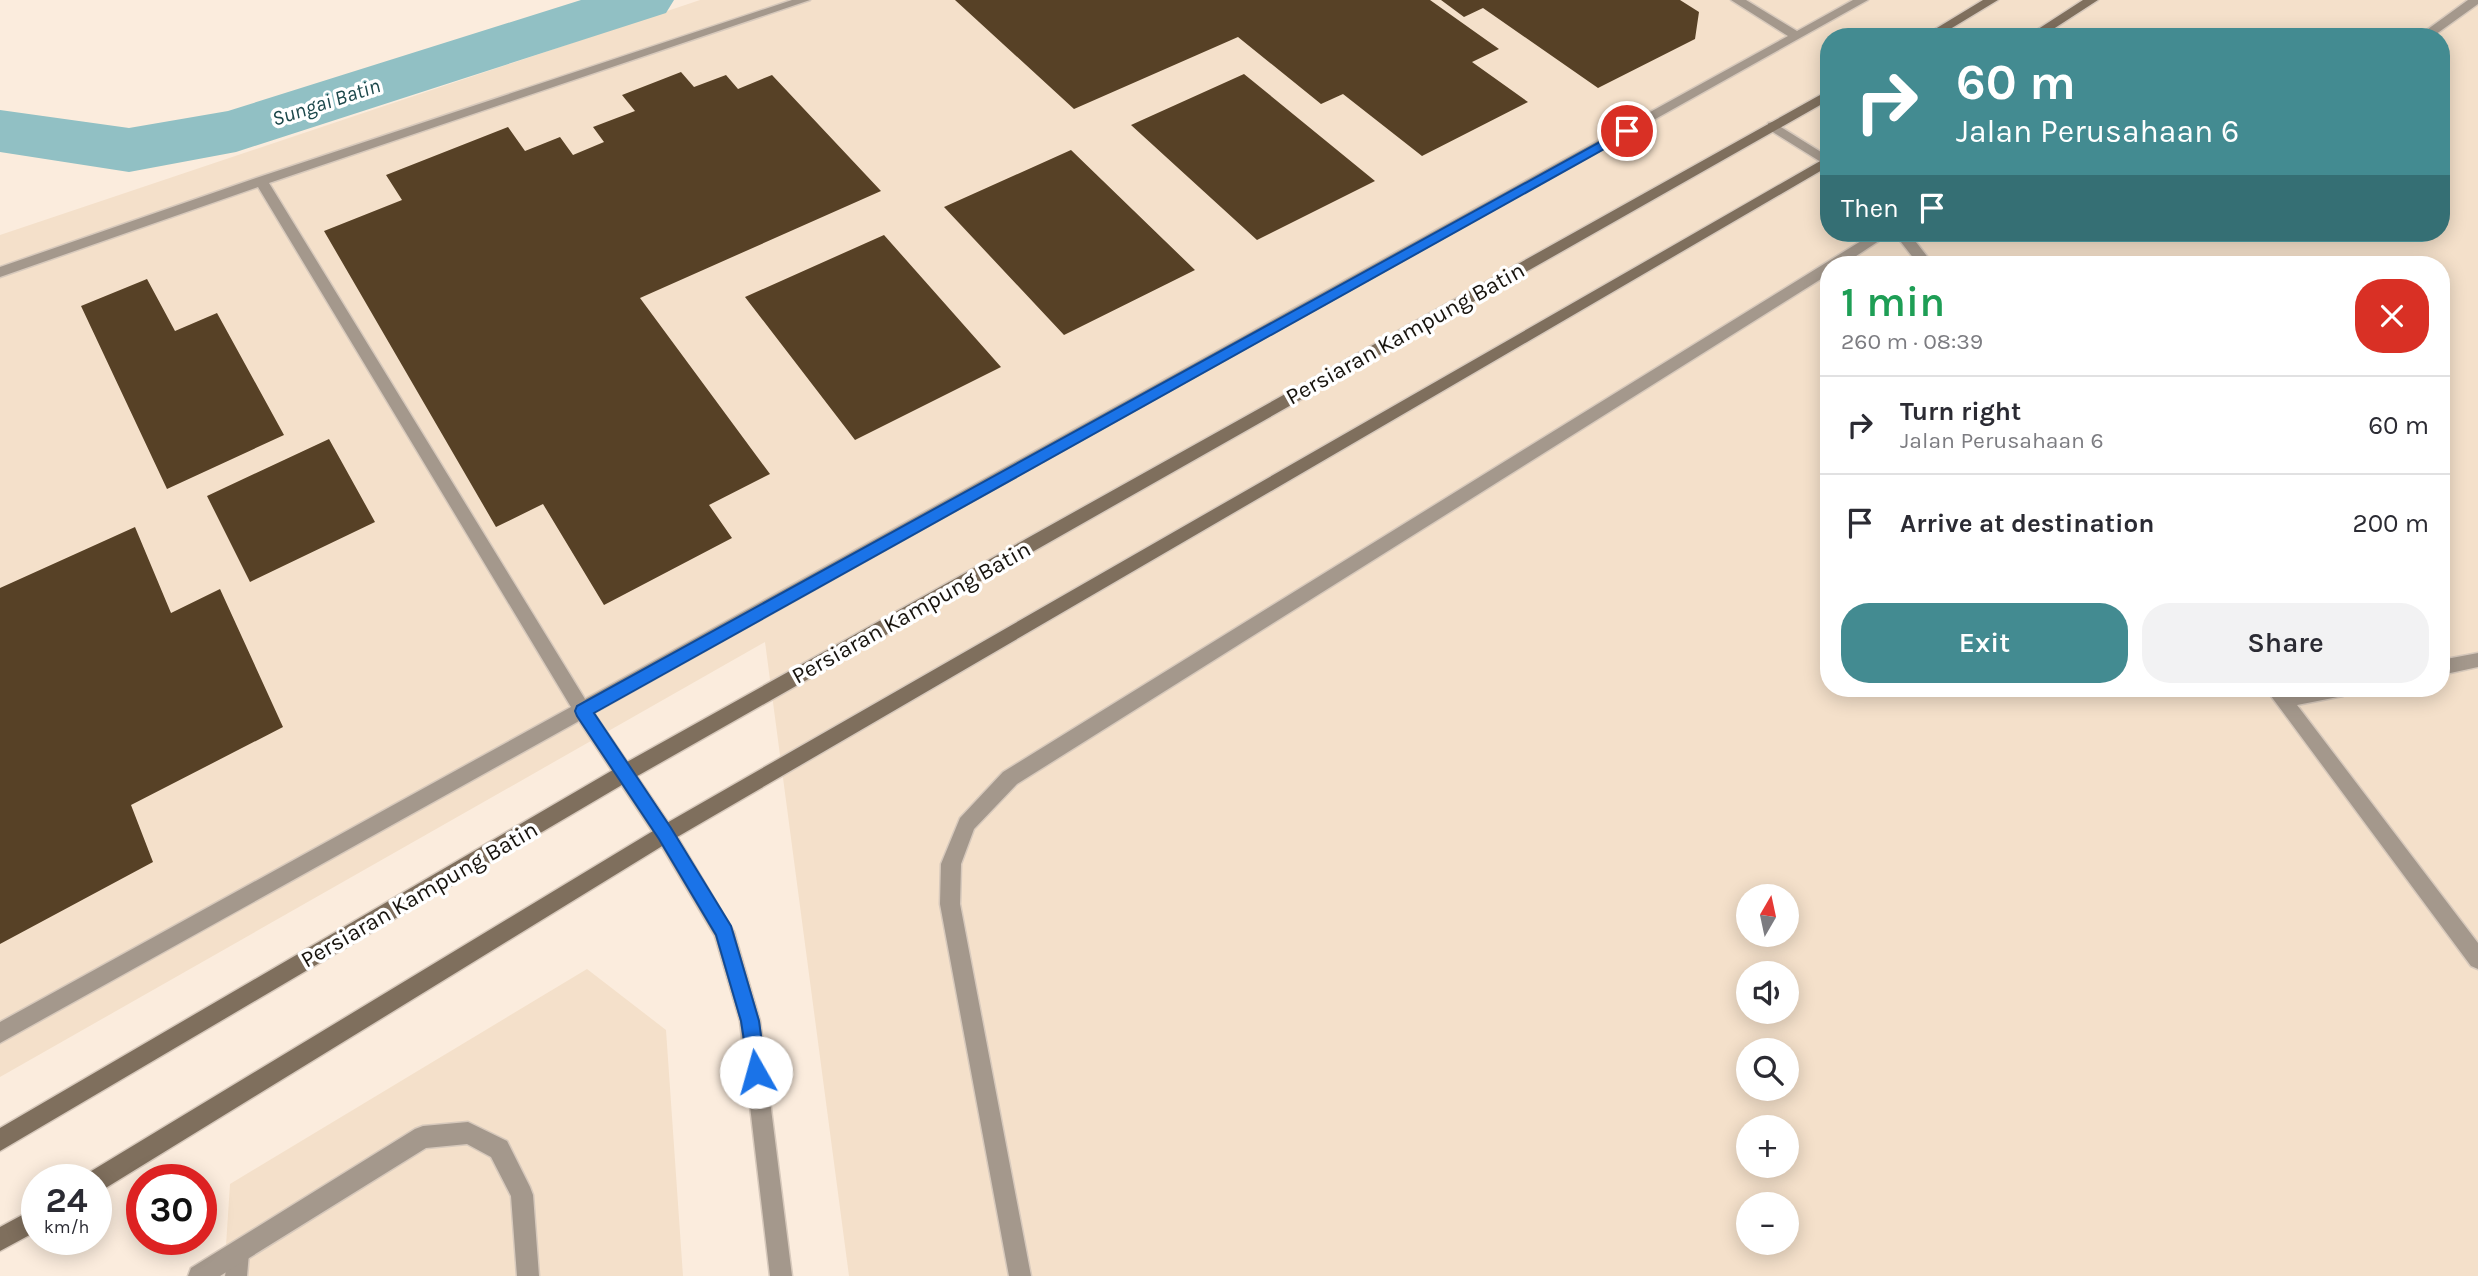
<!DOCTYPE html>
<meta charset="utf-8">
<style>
:root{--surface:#fff;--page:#f2f2f3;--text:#2b2b33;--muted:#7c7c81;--line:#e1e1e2;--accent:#438b91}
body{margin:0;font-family:Karla,sans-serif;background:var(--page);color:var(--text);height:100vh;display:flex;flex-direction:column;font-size:26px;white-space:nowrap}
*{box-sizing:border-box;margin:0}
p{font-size:23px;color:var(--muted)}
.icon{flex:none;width:38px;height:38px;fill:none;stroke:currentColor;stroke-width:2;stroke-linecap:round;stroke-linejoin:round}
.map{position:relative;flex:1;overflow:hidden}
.panel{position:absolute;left:1820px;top:256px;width:630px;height:441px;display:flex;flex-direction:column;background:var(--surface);border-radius:28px;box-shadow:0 4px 18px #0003}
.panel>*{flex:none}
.guide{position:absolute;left:1820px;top:28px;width:630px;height:214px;border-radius:28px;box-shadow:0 4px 18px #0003;background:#438b91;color:#fff;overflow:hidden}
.needle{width:46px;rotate:9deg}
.controls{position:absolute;left:1736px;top:884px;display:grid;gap:14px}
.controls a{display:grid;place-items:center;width:63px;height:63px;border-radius:50%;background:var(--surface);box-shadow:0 4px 18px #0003;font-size:35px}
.speed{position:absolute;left:21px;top:1164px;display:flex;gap:14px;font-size:35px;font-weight:700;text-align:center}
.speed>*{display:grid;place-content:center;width:91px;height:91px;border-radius:50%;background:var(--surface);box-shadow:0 4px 18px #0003;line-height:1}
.speed small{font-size:18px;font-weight:400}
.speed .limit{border:10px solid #d22;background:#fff;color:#111}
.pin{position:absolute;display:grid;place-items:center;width:60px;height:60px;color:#fff;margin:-30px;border:4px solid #fff;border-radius:50%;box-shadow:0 2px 7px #0007}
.me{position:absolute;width:77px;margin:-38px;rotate:353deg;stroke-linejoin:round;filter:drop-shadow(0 0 5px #0008)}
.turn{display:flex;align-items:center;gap:24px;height:147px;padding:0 21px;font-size:32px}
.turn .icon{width:91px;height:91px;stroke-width:2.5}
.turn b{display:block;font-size:49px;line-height:60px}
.then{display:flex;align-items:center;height:66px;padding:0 21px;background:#0003;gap:14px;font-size:26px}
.round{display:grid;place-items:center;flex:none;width:74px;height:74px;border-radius:28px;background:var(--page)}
.summary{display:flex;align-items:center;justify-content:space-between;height:119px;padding:0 21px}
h1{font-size:42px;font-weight:600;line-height:52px;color:#1e9e55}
.primary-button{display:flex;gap:14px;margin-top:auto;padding:14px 21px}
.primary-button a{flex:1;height:80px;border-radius:28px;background:var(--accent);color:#fff;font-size:28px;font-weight:600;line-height:80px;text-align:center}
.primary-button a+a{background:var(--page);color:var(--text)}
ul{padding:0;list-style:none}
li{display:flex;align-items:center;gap:21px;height:98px;padding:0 21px;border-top:2px solid var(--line)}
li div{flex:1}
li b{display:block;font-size:26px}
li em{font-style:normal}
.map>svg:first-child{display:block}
</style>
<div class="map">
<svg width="2478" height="1276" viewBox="0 0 2478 1276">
<rect width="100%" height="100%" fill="#fbecdd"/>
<!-- built -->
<path fill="#f4e0ca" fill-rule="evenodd" d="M700,0H2478V1276H849L765,642L0,1077V235ZM1829,37H2441V233H1829ZM1829,264H2441V688H1829ZM1748,896H1787V934H1748ZM1748,973H1787V1012H1748ZM1748,1050H1787V1088H1748ZM1748,1127H1787V1166H1748ZM1748,1204H1787V1242H1748Z
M587,969L666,1030L683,1276H224L230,1184Z"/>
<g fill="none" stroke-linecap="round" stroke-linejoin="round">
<!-- river -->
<path fill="#91c0c4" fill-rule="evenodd" d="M581,0H674L666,13L236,152L129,172L0,152V110L129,128L228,111Z"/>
</g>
<!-- building -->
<path fill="#574126" d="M955,0H1430L1499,49L1472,62L1528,102L1422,156L1343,94L1321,104L1238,37L1074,109Z
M1441,0H1680L1699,12L1695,39L1598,88L1483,8L1464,17Z
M681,72L694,87L726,75L738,89L772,75L881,191L640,298L770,474L709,505L732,538L604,605L543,504L496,527L324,231L402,200L386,175L508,127L525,151L560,137L573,155L604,142L593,127L635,111L622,95Z
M1244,74L1375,181L1257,240L1131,125Z
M1071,150L1195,270L1064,335L944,207Z
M884,235L1001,367L855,440L745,297Z
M147,279L175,331L217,313L284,435L167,489L81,306Z
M329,439L375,522L250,582L207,496Z
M135,527L171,613L220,589L283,727L131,805L153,862L0,944V588Z"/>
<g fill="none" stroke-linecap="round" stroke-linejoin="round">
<defs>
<path id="lane" d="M238,1242L246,1245L249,1253L247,1276H225L230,1245Z"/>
<path id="street" d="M792,0H810L269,183L585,699L1788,36L1731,0H1746L1797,31L1853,0H1868L594,713L672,828L734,932L760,1021L792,1276H770L740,1021L715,936L658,840L579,721L0,1043V1022L571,707L258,187L0,277V267L256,178Z
M2468,0H2478V4L2432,37H2417Z
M1773,122L1829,157V167L1768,129V123Z
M1874,233H1891L1844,264H1829V274L1017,784L974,829L961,864L960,904L1031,1276H1009L940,904L941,864L960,818L1003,772Z
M1894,233H1909L1933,264H1918Z
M2478,653V667L2441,675V660Z
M2265,688H2284L2287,692L2306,688H2352L2349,693L2343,696L2297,705L2478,943V969L2471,966Z
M468,1122L507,1141L530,1187L533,1195L539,1276H517L511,1196L491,1157L467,1144L426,1148L220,1276H188L191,1268L415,1129L423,1126Z"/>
<path id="secondary" d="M1983,0H1998L1937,37H1922Z
M2083,0H2098L2041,37H2026Z
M1829,90V100L632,779L0,1151V1128L618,767Z
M1829,156V166L672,840L104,1189L96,1192V1180H86L88,1173L658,828Z
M37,1207V1231L0,1251V1227Z"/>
</defs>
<!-- lane casing -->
<use href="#lane" stroke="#d7c9bc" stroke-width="3"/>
<!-- street casing -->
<use href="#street" stroke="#d7c9bc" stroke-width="3"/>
<!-- secondary casing -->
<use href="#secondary" stroke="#d7c9bc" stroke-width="3"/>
<!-- lane -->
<use href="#lane" fill="#a4988c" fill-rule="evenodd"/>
<!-- street -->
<use href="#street" fill="#a4988c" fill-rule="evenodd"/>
<!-- secondary -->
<use href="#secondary" fill="#7f6f5d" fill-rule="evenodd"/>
</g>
<!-- route -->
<path fill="#1a73e8" stroke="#114b97" stroke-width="2" d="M1627,127L1633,131L1631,134L594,713L671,828L731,926L759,1021L766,1072L763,1079L756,1082L750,1079L741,1021L716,935L659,839L577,716L575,711L577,706Z"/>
<g text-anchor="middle" stroke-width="7" stroke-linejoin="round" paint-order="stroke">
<!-- far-water labels -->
<g font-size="21" font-style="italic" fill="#1b474a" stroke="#fff">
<text transform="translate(326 102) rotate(-18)" y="7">Sungai Batin</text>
</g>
<!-- street labels -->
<g font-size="23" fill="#18140e" stroke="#fff">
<text transform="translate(1405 333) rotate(-29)" y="8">Persiaran Kampung Batin</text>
<text transform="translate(911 612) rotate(-29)" y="8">Persiaran Kampung Batin</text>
<text transform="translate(419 894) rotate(-30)" y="8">Persiaran Kampung Batin</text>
</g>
</g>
</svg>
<div class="controls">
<a><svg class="needle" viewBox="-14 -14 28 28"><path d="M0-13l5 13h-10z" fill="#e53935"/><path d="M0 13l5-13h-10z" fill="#7c7c81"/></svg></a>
<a><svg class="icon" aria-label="sound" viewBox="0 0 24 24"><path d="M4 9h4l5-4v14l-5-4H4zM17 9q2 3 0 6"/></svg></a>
<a><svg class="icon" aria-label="search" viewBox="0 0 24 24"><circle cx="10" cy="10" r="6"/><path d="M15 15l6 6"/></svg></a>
<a>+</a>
<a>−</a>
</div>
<div class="speed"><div>24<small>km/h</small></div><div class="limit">30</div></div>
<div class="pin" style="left:1627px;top:131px;background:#d93025"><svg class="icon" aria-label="arrive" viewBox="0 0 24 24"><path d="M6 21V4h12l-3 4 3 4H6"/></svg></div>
<svg class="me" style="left:756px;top:1072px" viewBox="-20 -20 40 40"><circle r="19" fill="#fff"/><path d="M0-13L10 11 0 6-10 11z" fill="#1a73e8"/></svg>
<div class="guide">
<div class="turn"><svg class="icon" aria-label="right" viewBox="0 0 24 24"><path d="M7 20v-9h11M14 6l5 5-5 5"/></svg><div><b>60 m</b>Jalan Perusahaan 6</div></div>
<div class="then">Then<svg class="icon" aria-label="arrive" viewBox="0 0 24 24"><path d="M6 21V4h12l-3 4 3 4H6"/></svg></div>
</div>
<section class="panel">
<div class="summary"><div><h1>1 min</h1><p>260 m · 08:39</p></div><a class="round" style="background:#d93025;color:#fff"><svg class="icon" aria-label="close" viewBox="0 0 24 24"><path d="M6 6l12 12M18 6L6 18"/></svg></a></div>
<ul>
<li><svg class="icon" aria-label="right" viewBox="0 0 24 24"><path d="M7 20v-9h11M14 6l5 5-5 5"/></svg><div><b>Turn right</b><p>Jalan Perusahaan 6</p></div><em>60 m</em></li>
<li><svg class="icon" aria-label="arrive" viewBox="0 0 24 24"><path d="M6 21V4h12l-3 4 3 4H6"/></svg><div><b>Arrive at destination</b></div><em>200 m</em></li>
</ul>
<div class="primary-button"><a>Exit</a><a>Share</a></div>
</section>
</div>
